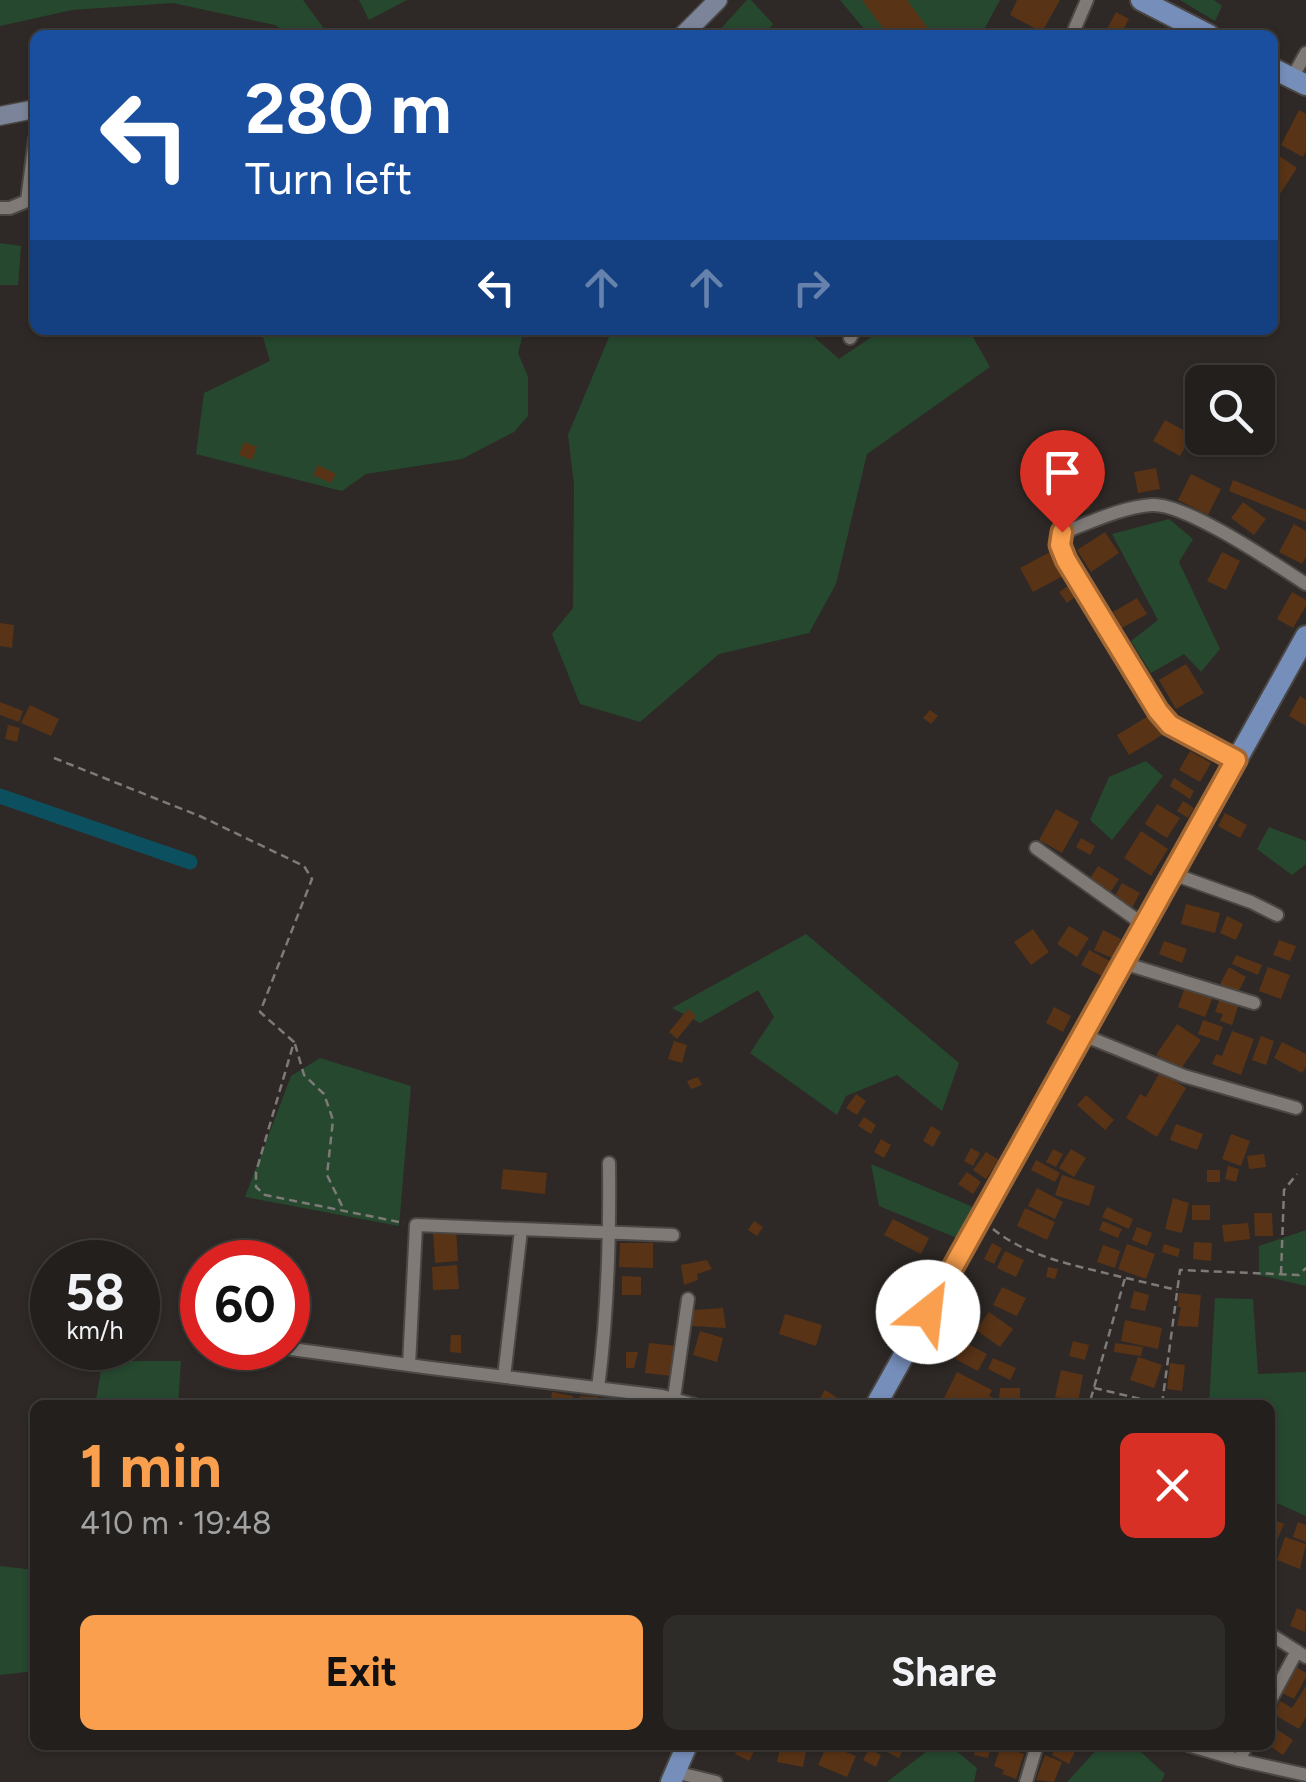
<!DOCTYPE html>
<meta charset="utf-8">
<style>
:root{--surface:#221f1c;--page:#2e2c29;--text:#f1f3f6;--muted:#a2a2a3;--line:#3f3d3b;--accent:#f99f4d}
body{margin:0;font-family:Figtree,sans-serif;background:var(--page);color:var(--text);height:100vh;display:flex;flex-direction:column;font-size:38px;white-space:nowrap}
*{box-sizing:border-box;margin:0}
p{font-size:32px;color:var(--muted)}
.icon{flex:none;width:55px;height:55px;fill:none;stroke:currentColor;stroke-width:2;stroke-linecap:round;stroke-linejoin:round}
.map{position:relative;flex:1;overflow:hidden}
.sheet{position:absolute;left:30px;top:1400px;width:1245px;height:350px;display:flex;flex-direction:column;background:var(--surface);border-radius:15px;box-shadow:0 2px 8px #0004,0 0 0 2px var(--line)}
.sheet>*{flex:none}
.guide{position:absolute;left:30px;top:30px;width:1248px;height:305px;border-radius:15px;box-shadow:0 2px 8px #0004,0 0 0 2px var(--line);background:#1a4fa0;color:#fff;overflow:hidden}
.tools{position:absolute;left:1185px;top:365px;display:grid;gap:20px}
.tools a{display:grid;place-items:center;width:90px;height:90px;border-radius:15px;background:var(--surface);box-shadow:0 2px 8px #0004,0 0 0 2px var(--line);font-size:50px}
.speed{position:absolute;left:30px;top:1240px;display:flex;gap:20px;font-size:50px;font-weight:700;text-align:center}
.speed>*{display:grid;place-content:center;width:130px;height:130px;border-radius:50%;background:var(--surface);box-shadow:0 2px 8px #0004,0 0 0 2px var(--line);line-height:1}
.speed small{font-size:25px;font-weight:400}
.speed .limit{border:15px solid #d22;background:#fff;color:#111}
.pin{position:absolute;display:grid;place-items:center;width:85px;height:85px;color:#fff;margin:-102px -42px;border-radius:50% 50% 50% 0;rotate:-45deg;box-shadow:0 0 10px #0007}
.pin .icon{rotate:45deg}
.me{position:absolute;width:110px;margin:-55px;rotate:29deg;stroke-linejoin:round;filter:drop-shadow(0 0 8px #0008)}
.turn{display:flex;align-items:center;gap:35px;height:210px;padding:0 50px;font-size:45px}
.turn .icon{width:130px;height:130px;stroke-width:2.5}
.turn b{display:block;font-size:70px;line-height:85px}
.lanes{display:flex;align-items:center;height:95px;padding:0 50px;background:#0003;justify-content:center;gap:50px;direction:ltr}
.lanes .off{opacity:.35}
.round{display:grid;place-items:center;flex:none;width:105px;height:105px;border-radius:15px;background:var(--page)}
.summary{display:flex;align-items:center;justify-content:space-between;height:170px;padding:0 50px}
h1{font-size:60px;font-weight:700;line-height:75px;color:var(--accent)}
.cta{display:flex;gap:20px;margin-top:auto;padding:20px 50px}
.cta a{flex:1;height:115px;border-radius:15px;background:var(--accent);color:#111;font-size:40px;font-weight:700;line-height:115px;text-align:center}
.cta a+a{background:var(--page);color:var(--text)}
.map>svg:first-child{display:block}
</style>
<div class="map">
<svg width="1306" height="1782" viewBox="0 0 1306 1782">
<rect width="100%" height="100%" fill="#2e2926"/>
<!-- green -->
<path fill="#26482f" d="M0,0H303L325,30L322,35H288L275,25L173,3L72,10L0,26Z
M359,0H407L369,20Z
M747,0H751L773,24L764,35H715Z
M840,0H1000L981,35H869Z
M1180,0H1214L1222,6L1215,21Z
M0,243L21,246L18,285H0Z
M261,330H524L518,353L528,377V416L514,432L462,459L366,474L342,491L196,454L204,393L270,361Z
M612,330H806L839,359L882,330H969L990,367L867,454L836,584L809,633L719,654L640,722L580,704L552,634L573,608L574,484L568,435Z
M1169,519L1193,539L1179,562L1220,649L1201,672L1184,654L1151,673L1131,641L1158,620L1112,534Z
M1146,761L1163,776L1112,840L1090,820L1109,777Z
M1269,827L1306,841V864L1292,875L1257,849Z
M806,934L959,1063L942,1111L897,1075L846,1096L837,1115L750,1053L774,1017L758,990L700,1023L672,1008Z
M320,1058L411,1086L399,1226L245,1197L291,1076Z
M871,1164L973,1207L957,1238L879,1206Z
M1306,1230V1286L1259,1275V1246Z
M1215,1298L1253,1299L1258,1374L1306,1372V1516L1270,1500V1405H1209Z
M105,1348H128V1361H181L178,1405H95Z
M0,1566L35,1570V1671L0,1675Z
M935,1745H949L977,1768L974,1782H887Z
M1101,1745H1133L1165,1774L1161,1782H1067Z"/>
<g fill="none" stroke-linecap="round" stroke-linejoin="round">
<!-- canal -->
<path stroke="#0c5060" stroke-width="15" d="M0,796L190,862"/>
</g>
<!-- building -->
<path fill="#583316" d="M862,0H907L933,35H888Z
M1017,0H1060L1042,32L1010,15Z
M1116,12L1129,19L1120,35H1109L1105,33Z
M1299,110L1306,114V151L1303,157L1281,145Z
M1272,151L1297,168L1272,206Z
M1165,420L1192,435L1180,456L1153,441Z
M244,442L257,447L252,460L239,455Z
M318,465L336,474L331,483L313,475Z
M1156,468L1160,489L1138,493L1134,472Z
M1191,474L1221,489L1208,515L1178,500Z
M1233,480L1306,510V522L1229,491Z
M1075,481L1090,508L1057,526L1043,499Z
M1243,502L1266,519L1254,535L1231,518Z
M1294,524L1306,531V557L1302,564L1279,552Z
M1105,532L1119,553L1091,572L1077,550Z
M1050,552L1063,576L1033,592L1020,568Z
M1222,552L1240,561L1226,590L1207,581Z
M1071,584L1078,595L1067,603L1059,592Z
M1292,592L1306,600V606L1293,628L1277,619Z
M1137,598L1147,614L1122,628L1113,612Z
M0,623L14,625L12,648L0,646Z
M1186,664L1204,693L1176,709L1159,680Z
M1300,696L1306,700V726L1289,716Z
M0,702L23,711L19,722L0,715Z
M30,705L59,719L51,736L21,723Z
M930,710L938,716L931,724L923,718Z
M1150,715L1162,735L1129,755L1117,735Z
M8,725L20,728L17,742L5,739Z
M1190,751L1211,763L1200,782L1179,770Z
M1174,778L1194,791L1190,799L1170,786Z
M1183,801L1194,808L1188,818L1177,811Z
M1157,804L1180,818L1167,838L1145,824Z
M1056,809L1079,822L1062,853L1039,840Z
M1225,813L1247,825L1240,838L1218,826Z
M1141,831L1168,849L1151,876L1124,858Z
M1081,838L1095,846L1090,855L1076,847Z
M1098,866L1119,879L1110,893L1089,880Z
M1122,883L1140,893L1132,908L1114,898Z
M1186,904L1220,913L1215,933L1181,924Z
M1227,916L1243,924L1236,940L1220,933Z
M1069,926L1089,938L1077,957L1057,944Z
M1033,929L1049,952L1031,965L1014,942Z
M1103,930L1121,939L1112,958L1094,950Z
M1279,940L1296,946L1290,961L1273,955Z
M1164,941L1187,949L1182,963L1159,954Z
M1089,950L1110,961L1102,976L1081,965Z
M1236,955L1262,965L1258,975L1232,964Z
M1229,967L1246,977L1237,994L1220,984Z
M1268,967L1290,975L1281,999L1259,991Z
M1185,987L1213,997L1205,1017L1178,1007Z
M1220,998L1239,1004L1232,1025L1220,1021L1223,1014L1215,1012Z
M1054,1007L1071,1016L1063,1032L1046,1023Z
M688,1009L696,1016L677,1039L669,1032Z
M1203,1020L1223,1027L1218,1041L1198,1034Z
M1177,1024L1201,1040L1180,1070L1156,1055Z
M1232,1031L1254,1039L1241,1075L1212,1064L1216,1054L1222,1056Z
M1261,1036L1274,1041L1266,1065L1252,1060Z
M674,1041L687,1045L682,1063L668,1059Z
M1282,1042L1306,1054V1067L1302,1073L1274,1058Z
M1160,1072L1186,1088L1157,1137L1126,1118L1140,1094L1146,1097Z
M698,1077L702,1085L691,1089L687,1081Z
M856,1094L866,1101L857,1115L846,1108Z
M1086,1095L1114,1120L1105,1130L1077,1105Z
M864,1117L876,1125L871,1134L858,1126Z
M1176,1124L1203,1134L1197,1150L1170,1140Z
M931,1126L941,1132L933,1147L923,1141Z
M1231,1134L1250,1141L1241,1166L1222,1159Z
M881,1139L891,1145L884,1158L874,1152Z
M971,1148L980,1153L973,1166L964,1161Z
M1053,1149L1063,1154L1056,1167L1046,1162Z
M1071,1149L1086,1158L1074,1177L1059,1168Z
M986,1152L999,1160L986,1179L973,1170Z
M1264,1154L1266,1167L1249,1169L1247,1156Z
M1036,1160L1060,1173L1055,1182L1031,1170Z
M1228,1166L1239,1169L1236,1182L1225,1179Z
M503,1169L547,1173L545,1194L501,1189Z
M1207,1170H1220V1182H1207Z
M967,1172L981,1182L973,1194L958,1184Z
M1062,1175L1095,1186L1089,1206L1055,1195Z
M1037,1188L1063,1202L1055,1219L1028,1206Z
M1173,1198L1189,1203L1182,1233L1165,1229Z
M1192,1205H1210V1220H1192Z
M1107,1207L1133,1219L1129,1229L1102,1217Z
M1025,1208L1055,1222L1047,1240L1017,1226Z
M1254,1213H1272L1273,1236H1255Z
M893,1219L929,1238L921,1254L884,1235Z
M754,1221L763,1227L757,1236L748,1230Z
M1103,1221L1122,1229L1118,1238L1099,1230Z
M1248,1223L1250,1239L1224,1242L1222,1225Z
M1137,1227L1152,1233L1147,1246L1132,1240Z
M456,1229L458,1261L435,1263L433,1231Z
M1194,1242L1212,1243L1211,1261L1193,1259Z
M620,1243H653V1268L619,1267Z
M992,1243L1002,1248L994,1264L984,1259Z
M1127,1244L1155,1254L1146,1279L1118,1269Z
M1164,1244L1180,1249L1178,1257L1162,1252Z
M1103,1245L1120,1251L1115,1268L1097,1262Z
M1005,1251L1024,1260L1016,1277L997,1268Z
M707,1260L712,1269L697,1274L698,1280L684,1285L681,1265Z
M457,1265L459,1289L433,1290L432,1267Z
M1048,1267L1058,1269L1055,1279L1046,1277Z
M622,1276L641,1277V1295H622Z
M900,1278L920,1285L914,1301L894,1293Z
M1002,1287L1026,1298L1017,1316L993,1305Z
M1134,1291L1149,1295L1145,1311L1130,1308Z
M1179,1293L1201,1295L1198,1327L1177,1326L1181,1307H1178Z
M723,1308L726,1328L691,1326L693,1310Z
M989,1312L1013,1329L1000,1347L976,1330Z
M785,1314L822,1325L816,1346L779,1334Z
M1125,1320L1162,1328L1158,1349L1121,1341Z
M951,1327L965,1334L959,1346L945,1339Z
M700,1331L723,1338L717,1362L693,1355Z
M451,1335H461V1353L450,1352Z
M1073,1341L1089,1345L1085,1360L1069,1356Z
M964,1342L987,1354L978,1371L955,1359Z
M649,1343L676,1346L672,1376L645,1373Z
M1115,1343L1143,1347L1141,1356L1114,1352Z
M626,1352H638L634,1368H626Z
M1138,1357L1162,1365L1154,1388L1130,1380Z
M993,1358L1016,1368L1010,1380L988,1369Z
M1170,1363L1185,1365L1182,1391L1167,1389Z
M1061,1370L1083,1375L1078,1402L1055,1397Z
M957,1372L992,1390L989,1396L1002,1402L1000,1405H953L954,1403L944,1398Z
M1000,1388H1020V1398H999Z
M825,1390L849,1405H816Z
M552,1392L573,1396L571,1405H550Z
M580,1396L598,1397V1405H579Z
M611,1400L636,1402V1405H611Z
M1270,1518L1284,1524L1273,1550L1270,1549Z
M1298,1522L1306,1525V1542L1293,1537Z
M1285,1537L1306,1544L1300,1569L1277,1560Z
M1297,1608L1306,1612L1305,1632L1290,1626Z
M1296,1667L1306,1673V1677L1294,1699L1282,1693Z
M1306,1686V1717L1299,1729L1273,1714L1280,1701L1292,1708Z
M1270,1725L1293,1740L1283,1755L1270,1746Z
M739,1745L755,1749L749,1761L735,1754Z
M781,1745H807L803,1767L777,1762Z
M827,1745L856,1756L847,1777L818,1765Z
M885,1745H905L899,1758L883,1750Z
M976,1745H991L988,1758L974,1755Z
M1057,1745H1078L1069,1764L1052,1755Z
M1001,1746L1024,1754L1016,1779L1002,1774L1004,1770L994,1766Z
M869,1749L881,1755L876,1767L863,1760Z
M1045,1755L1062,1762L1054,1782L1036,1780Z"/>
<g fill="none" stroke-linecap="round" stroke-linejoin="round">
<defs>
<path id="minor" d="M1072,35L1087,0
M1292,78L1306,53
M0,208H10L27,201L35,139
M850,338L855,330
M1236,760L1170,725L1157,711L1066,560L1060,545L1062,533C1091,522 1122,507 1152,505C1186,503 1275,564 1306,584
M1036,848L1144,925
M1173,874L1251,902L1277,915
M1123,963L1254,1003
M1083,1035L1184,1076L1296,1108
M284,1348L431,1368L662,1396L695,1405
M409,1365L416,1225L673,1235
M504,1377L521,1230
M598,1388C608,1311 610,1241 609,1163
M673,1405L688,1299
M1270,1634L1306,1657
M1270,1701L1297,1651
M1188,1745L1239,1760L1247,1745
M1239,1760L1306,1775
M675,1772L716,1782
M1026,1782L1037,1745"/>
<path id="secondary" d="M683,35L718,0
M0,116L35,109"/>
<path id="primary" d="M1141,0L1209,35
M1272,68L1306,85
M876,1405L1306,636
M671,1782L687,1745"/>
</defs>
<!-- minor casing -->
<use href="#minor" stroke="#4a4744" stroke-width="16"/>
<!-- secondary casing -->
<use href="#secondary" stroke="#4a4744" stroke-width="21"/>
<!-- primary casing -->
<use href="#primary" stroke="#4a4744" stroke-width="24"/>
<!-- path -->
<path stroke="#7e7a77" stroke-width="2.5" stroke-dasharray="8 5" stroke-linecap="butt" d="M54,758L202,817L304,866L312,879L260,1012L294,1042L256,1172V1187L265,1195L404,1223
M295,1044L304,1075L324,1094L333,1120L327,1175L344,1210
M993,1229C1030,1259 1080,1266 1125,1278L1089,1405
M1281,1274L1284,1190L1297,1174
M1126,1278L1177,1290
M1094,1388L1162,1404L1175,1405
M1162,1404L1180,1270L1299,1275L1306,1268"/>
<!-- minor -->
<use href="#minor" stroke="#807a77" stroke-width="12"/>
<!-- secondary -->
<use href="#secondary" stroke="#7b8499" stroke-width="18"/>
<!-- primary -->
<use href="#primary" stroke="#768eba" stroke-width="20"/>
</g>
<g fill="none" stroke-linecap="round" stroke-linejoin="round">
<defs>
<path id="route" d="M928,1312L1236,760L1170,725L1158,711L1066,560L1060,545L1062,532"/>
</defs>
<!-- route casing -->
<use href="#route" stroke="#a26732" stroke-width="25"/>
<!-- route -->
<use href="#route" stroke="#f99f4d" stroke-width="18"/>
</g>
</svg>
<div class="tools">
<a><svg class="icon" aria-label="search" viewBox="0 0 24 24"><circle cx="10" cy="10" r="6"/><path d="M15 15l6 6"/></svg></a>
</div>
<div class="speed"><div>58<small>km/h</small></div><div class="limit">60</div></div>
<div class="pin" style="left:1062px;top:532px;background:#d93025"><svg class="icon" aria-label="arrive" viewBox="0 0 24 24"><path d="M6 21V4h12l-3 4 3 4H6"/></svg></div>
<svg class="me" style="left:928px;top:1312px" viewBox="-20 -20 40 40"><circle r="19" fill="#fff"/><path d="M0-13L10 11 0 6-10 11z" fill="#f99f4d"/></svg>
<div class="guide">
<div class="turn"><svg class="icon" aria-label="left" viewBox="0 0 24 24"><path d="M17 20v-9H6M10 6l-5 5 5 5"/></svg><div><b>280 m</b>Turn left</div></div>
<div class="lanes"><svg class="icon" aria-label="left" viewBox="0 0 24 24"><path d="M17 20v-9H6M10 6l-5 5 5 5"/></svg><svg class="icon off" aria-label="ahead" viewBox="0 0 24 24"><path d="M12 20V5M6 11l6-6 6 6"/></svg><svg class="icon off" aria-label="ahead" viewBox="0 0 24 24"><path d="M12 20V5M6 11l6-6 6 6"/></svg><svg class="icon off" aria-label="right" viewBox="0 0 24 24"><path d="M7 20v-9h11M14 6l5 5-5 5"/></svg></div>
</div>
<section class="sheet">
<div class="summary"><div><h1>1 min</h1><p>410 m · 19:48</p></div><a class="round" style="background:#d93025;color:#fff"><svg class="icon" aria-label="close" viewBox="0 0 24 24"><path d="M6 6l12 12M18 6L6 18"/></svg></a></div>
<div class="cta"><a>Exit</a><a>Share</a></div>
</section>
</div>
